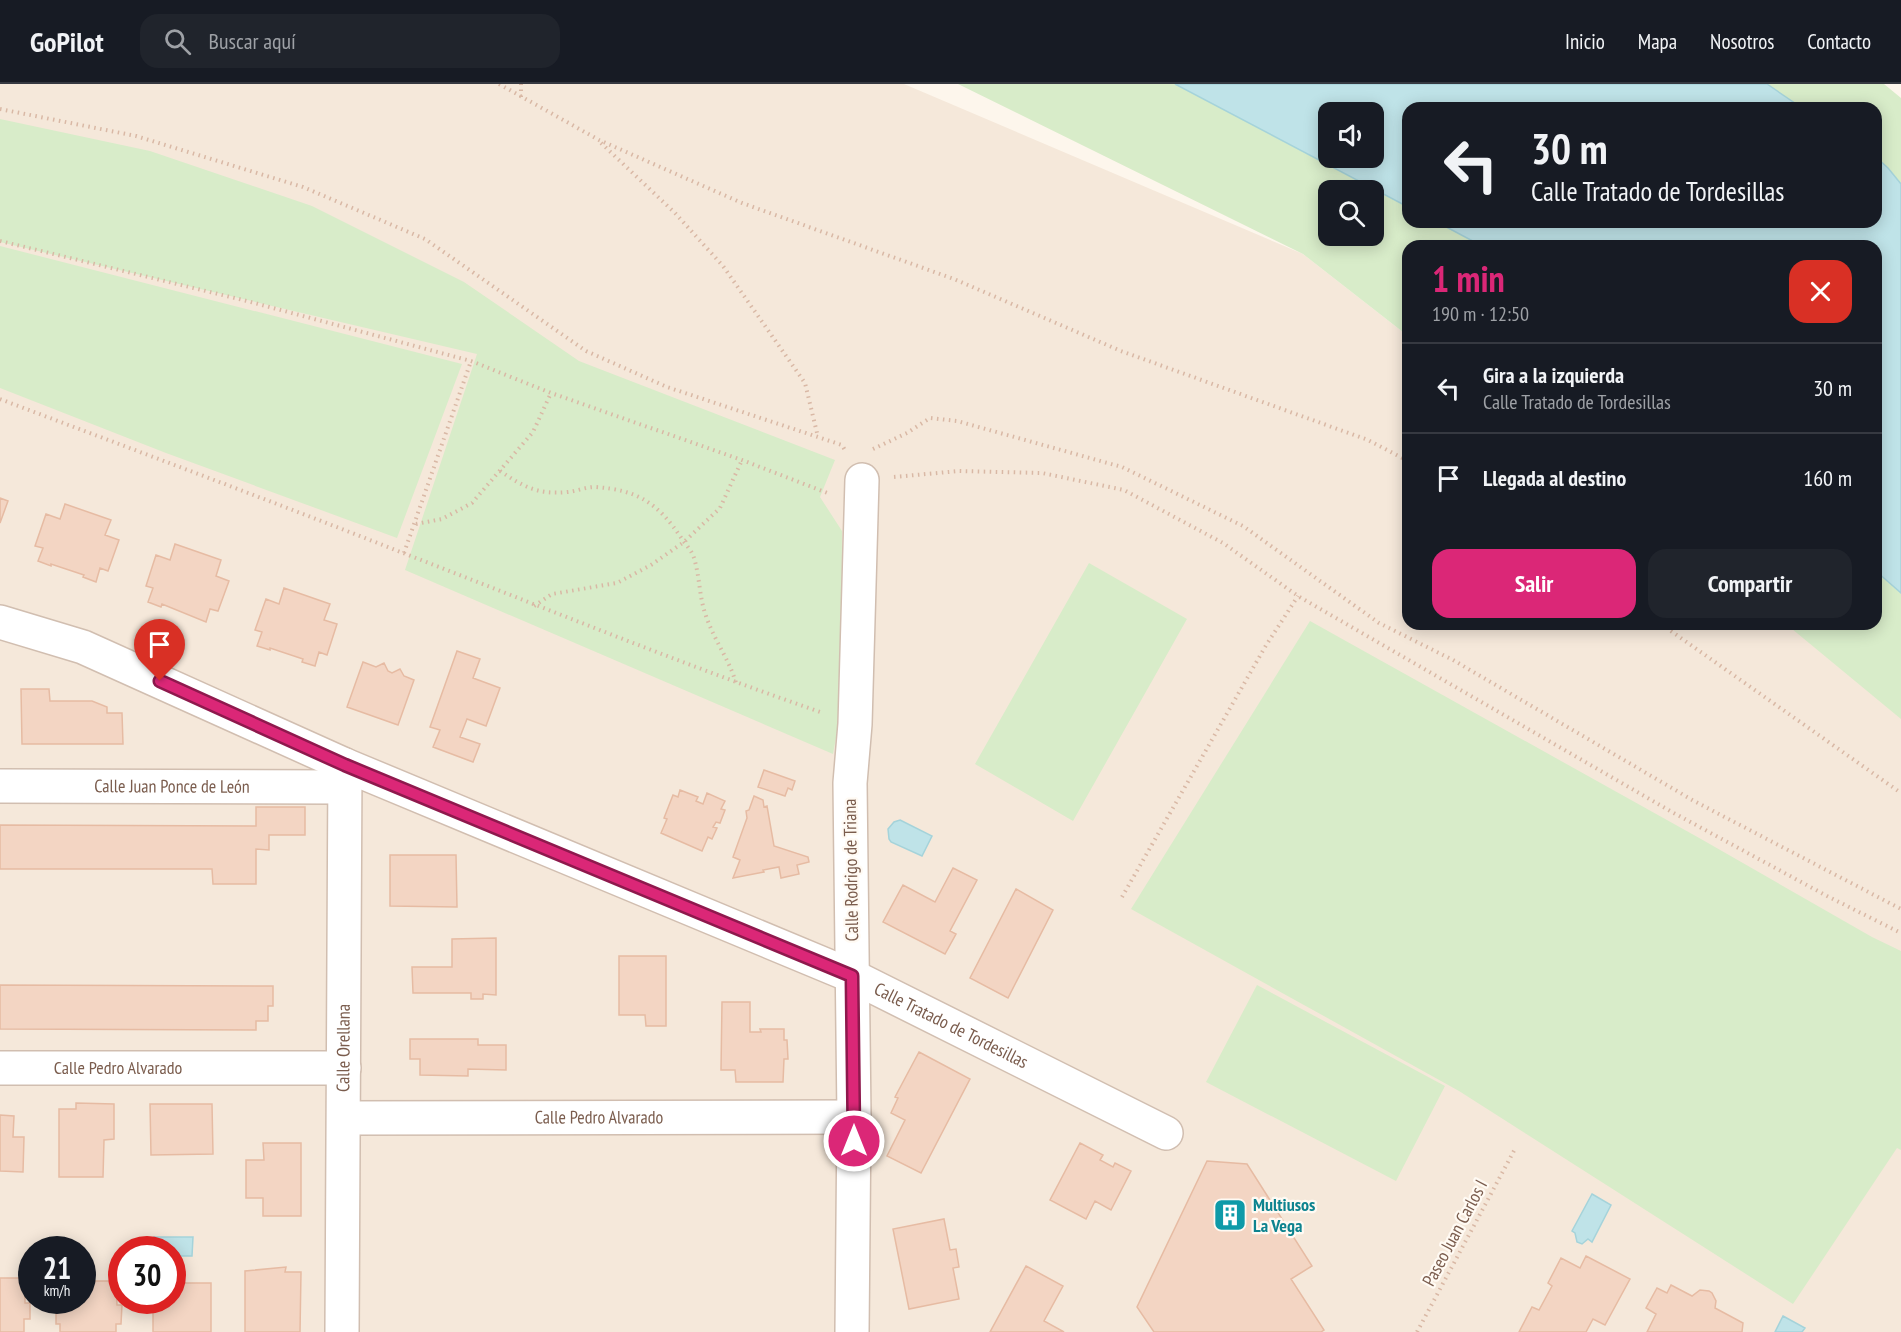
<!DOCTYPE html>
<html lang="es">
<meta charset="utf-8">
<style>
:root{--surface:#171b24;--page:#20242c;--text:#f1f3f6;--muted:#9ea1a6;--line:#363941;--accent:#db2777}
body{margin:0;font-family:"PT Sans Narrow",sans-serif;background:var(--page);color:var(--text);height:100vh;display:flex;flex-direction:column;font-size:22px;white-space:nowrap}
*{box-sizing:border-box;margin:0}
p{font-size:20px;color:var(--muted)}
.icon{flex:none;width:33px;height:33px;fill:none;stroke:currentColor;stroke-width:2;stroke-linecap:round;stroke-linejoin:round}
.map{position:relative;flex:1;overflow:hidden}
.panel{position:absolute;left:1402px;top:156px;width:480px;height:390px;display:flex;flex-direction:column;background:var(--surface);border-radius:18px;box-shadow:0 3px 15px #0003}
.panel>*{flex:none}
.banner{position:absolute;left:1402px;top:18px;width:480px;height:126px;border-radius:18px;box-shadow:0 3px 15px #0003;background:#171b24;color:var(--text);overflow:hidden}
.tools{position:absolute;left:1318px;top:18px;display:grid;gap:12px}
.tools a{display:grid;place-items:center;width:66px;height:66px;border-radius:12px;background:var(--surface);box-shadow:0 3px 15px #0003;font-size:30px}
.speed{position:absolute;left:18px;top:1152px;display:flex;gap:12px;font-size:30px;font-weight:700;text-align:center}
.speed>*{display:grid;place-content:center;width:78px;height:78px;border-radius:50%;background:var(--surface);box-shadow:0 3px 15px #0003;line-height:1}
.speed small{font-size:15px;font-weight:400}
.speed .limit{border:9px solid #d22;background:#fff;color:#111}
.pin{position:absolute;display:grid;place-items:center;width:51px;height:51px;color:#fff;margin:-62px -26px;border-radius:50% 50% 50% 0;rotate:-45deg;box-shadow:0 0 6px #0007}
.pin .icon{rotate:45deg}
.me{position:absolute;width:66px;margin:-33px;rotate:0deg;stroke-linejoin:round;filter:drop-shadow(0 0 4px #0008)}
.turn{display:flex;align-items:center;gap:21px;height:126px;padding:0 30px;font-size:27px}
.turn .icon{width:78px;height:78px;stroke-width:2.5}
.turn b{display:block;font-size:42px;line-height:51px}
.round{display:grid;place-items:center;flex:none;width:63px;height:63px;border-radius:18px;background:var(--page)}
.head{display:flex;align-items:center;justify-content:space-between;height:102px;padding:0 30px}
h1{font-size:36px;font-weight:800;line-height:45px;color:var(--accent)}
.cta{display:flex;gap:12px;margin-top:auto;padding:12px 30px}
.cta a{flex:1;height:69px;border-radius:18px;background:var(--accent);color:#fff;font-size:24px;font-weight:800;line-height:69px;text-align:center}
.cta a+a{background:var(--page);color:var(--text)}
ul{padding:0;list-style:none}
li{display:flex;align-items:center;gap:18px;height:90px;padding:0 30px;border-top:2px solid var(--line)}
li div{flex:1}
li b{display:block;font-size:22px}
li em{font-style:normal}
header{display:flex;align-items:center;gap:36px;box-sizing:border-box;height:84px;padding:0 30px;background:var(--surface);border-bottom:2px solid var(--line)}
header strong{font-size:28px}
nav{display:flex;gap:33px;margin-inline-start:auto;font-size:21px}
.search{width:420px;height:54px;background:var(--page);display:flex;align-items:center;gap:15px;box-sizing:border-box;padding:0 21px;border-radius:18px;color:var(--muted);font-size:22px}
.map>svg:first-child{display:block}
</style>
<header>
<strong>GoPilot</strong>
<div class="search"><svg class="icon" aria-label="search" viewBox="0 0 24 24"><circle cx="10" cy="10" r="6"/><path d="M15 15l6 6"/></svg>Buscar aquí</div>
<nav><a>Inicio</a><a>Mapa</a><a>Nosotros</a><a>Contacto</a></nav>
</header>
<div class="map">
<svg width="1901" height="1248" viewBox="0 0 1901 1248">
<rect width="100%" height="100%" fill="#fdf6ec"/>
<!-- residential -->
<path fill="#f5e8da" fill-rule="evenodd" d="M0,0H904L1303,170L1408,252V540H1797L1901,616V1248H0ZM32,1166H82V1216H32ZM122,1166H172V1216H122Z"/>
<!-- green -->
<path fill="#d8ecc9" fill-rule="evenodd" d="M958,0H1175L1408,123V138H1437L1482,162H1408V252L1303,170ZM1329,106H1374V152H1329Z
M1767,0H1884L1901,14V100L1888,84L1877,74L1876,24H1802Z
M0,35L150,67L312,122L464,198L579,277L835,376L820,413L842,447L841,626L833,670L405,486L477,270L0,158Z
M0,162L462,280L397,454L166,369L0,304Z
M1089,479L1187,535L1073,737L975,680Z
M1877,488L1901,509V635L1786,540H1876Z
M1310,537L1701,755L1872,853L1901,867V1066L1897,1064L1793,1220L1459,1007L1131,825Z
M1257,901L1445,1002L1396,1097L1206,998Z"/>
<!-- water -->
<path fill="#bfe3e8" stroke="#a5d3da" stroke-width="1.5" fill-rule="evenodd" d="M1175,0H1767L1802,24H1408V123ZM1329,28H1374V74H1329Z
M1877,74L1888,84L1901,100V509L1877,488L1876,162H1482L1437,138H1876Z
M900,736L932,752L922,772L891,758L889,755L888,745L894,738Z
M1592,1110L1611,1121L1592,1158L1588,1155L1582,1160L1577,1158L1575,1149L1572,1147Z
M154,1153H193L192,1172H173L172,1166L146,1165L147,1158H153Z
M1783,1232L1805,1244L1802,1248H1775Z"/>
<!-- building -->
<path fill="#f3d5c3" stroke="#e6bba3" stroke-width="1.5" d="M0,414L8,417L0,439Z
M65,420L111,436L105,451L119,456L108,487L100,484L96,498L83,493L84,491L51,480V482L38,477L43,464L35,462L46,430L60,435Z
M175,460L221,476L216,492L229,497L218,527L210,525L206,538L162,520L161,523L148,518L153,504L146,502L156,471L170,476Z
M284,504L330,520L324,536L337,540L327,571L319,568L315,582L302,578L303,575L270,564V566L257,562L262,548L255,546L266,515L279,520Z
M457,567L480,575L473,594L500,604L486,642L467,635L460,653L480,660L473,678L433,663L440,646L430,643Z
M363,578L376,583L384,579L388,587L392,589L400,585L404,592L414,596L398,641L347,623Z
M21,605H49L50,617H92L107,623V629H122L123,660H22Z
M764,686L795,697L792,706L788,704L785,712L758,703Z
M680,706L698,713L696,717L703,720L707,709L725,717L721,725L725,726L720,739L716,738L713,743L717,744L712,755L708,753L702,767L661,749L667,735L664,734L673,711L678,713Z
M754,712L763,716L764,723L767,722L774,762L808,773L809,778L797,781L799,790L781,794L779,783L763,786L764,788L733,794L740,776L733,773L747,734L746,727L749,726Z
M256,723H305V751H269V766L256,765V800H213L212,785H0V741L256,742Z
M390,771H456L457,823L390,822Z
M953,784L977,796L950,847L956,850L945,870L883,838L903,801L935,818Z
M1016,805L1053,826L1008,914L970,894Z
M496,854V911L483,910V915H471V909H413L412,883H452V855Z
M619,872H666V942H646L645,931H619Z
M0,901L273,902V922H268V937H256V946L0,945Z
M722,918H750V948H761L760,945H784V956H787L788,975H784L783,998H736L735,986H721Z
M410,955H478V961H506V986L468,985V992L420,991V975H410Z
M919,968L970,995L921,1089L887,1072L905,1036L891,1029L898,1014L895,1013Z
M76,1019L114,1020V1055L104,1056L103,1093H59V1025H76Z
M150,1020H212L213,1070L151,1071Z
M0,1031L14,1032L13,1053H24L23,1088L0,1087Z
M263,1059H301V1132H263V1114H246V1076H264Z
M1080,1059L1103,1071L1100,1076L1113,1083L1115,1079L1131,1087L1111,1126L1095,1117L1086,1135L1050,1116Z
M1207,1077L1247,1080L1312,1182L1291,1195L1324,1246L1321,1248H1154L1137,1223Z
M944,1135L950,1166L956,1165L959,1183L953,1184L959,1215L909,1225L893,1145Z
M1586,1172L1630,1195L1605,1241L1593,1235L1586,1248H1519L1532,1223L1539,1226L1552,1202L1548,1199L1561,1174L1580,1184Z
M1026,1182L1063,1202L1044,1237L1064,1248H990Z
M286,1183L285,1188H301L300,1248H245V1187Z
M0,1194H25V1219H30V1235H24V1248H0Z
M82,1197H116L117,1221H122L121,1240H116V1248H60V1240H56V1216H82Z
M172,1199H211V1248H153V1216H172Z
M1671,1201L1692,1212L1700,1206L1709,1207L1712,1209L1716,1217L1715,1224L1743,1239L1742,1248H1647L1656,1230L1646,1224L1657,1204L1667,1209Z"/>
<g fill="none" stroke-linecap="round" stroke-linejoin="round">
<defs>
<g id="minor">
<path id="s1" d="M0,538L83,563L345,681L852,892L1166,1049"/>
<path id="s2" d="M0,702L345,703"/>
<path id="s3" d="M0,984H344"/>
<path id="s4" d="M344,1034L854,1033"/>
<path id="s5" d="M342,1248L345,681"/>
<path d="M852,1248L854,1033L850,699L855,640L862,396"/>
</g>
</defs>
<!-- minor casing -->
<use href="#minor" stroke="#d1beb0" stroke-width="36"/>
<!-- path -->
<path stroke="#d9b8a5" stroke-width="4" stroke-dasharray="1.5 4.5" stroke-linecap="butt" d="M499,0L599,56L742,119L954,195L1121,267L1368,356L1408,377
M521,13V0
M0,25L136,52L303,103L425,155L586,267L667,303L842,361L846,368
M601,59L675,129L723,182L805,299L818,353
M0,157L247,217L471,277L551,309L742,376L830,410
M0,315C134,366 269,416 403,469C543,523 681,580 823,629
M873,365L907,349L930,334L957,337L1122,383L1243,442L1379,539L1453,576L1694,717L1901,825
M500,387C524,403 538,411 568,408C577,407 586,403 595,403C638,406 658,419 682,455C686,461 692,467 694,474C700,493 699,513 706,532C714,556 729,575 736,599
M894,393L959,387L1042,389L1124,406L1223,459L1298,512L1672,728L1827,812L1901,849
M416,440L442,435L472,419L533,348L551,309
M404,469L471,277
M534,522L552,510L617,499L651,481L684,458L720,424L742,376
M1661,540L1901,709
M1122,813L1265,563L1298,512
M1417,1248L1516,1063"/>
<!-- minor -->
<use href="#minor" stroke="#fff" stroke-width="33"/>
</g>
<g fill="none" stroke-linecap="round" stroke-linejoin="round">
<defs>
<path id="route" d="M160,597L345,681L852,892L854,1057"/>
</defs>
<!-- route casing -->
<use href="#route" stroke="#8e194d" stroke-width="15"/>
<!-- route -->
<use href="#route" stroke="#db2777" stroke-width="10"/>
</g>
<!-- icons -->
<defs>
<symbol id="building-square" viewBox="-11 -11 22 22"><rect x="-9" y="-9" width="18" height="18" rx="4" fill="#0f9aa8" stroke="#fffaf3"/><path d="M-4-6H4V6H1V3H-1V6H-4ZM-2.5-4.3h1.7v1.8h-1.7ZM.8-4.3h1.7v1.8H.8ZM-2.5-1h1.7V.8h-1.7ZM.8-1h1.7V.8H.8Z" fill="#fff"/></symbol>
</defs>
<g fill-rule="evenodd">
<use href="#building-square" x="1211" y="1112" width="38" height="38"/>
</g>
<g text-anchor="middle" stroke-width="4.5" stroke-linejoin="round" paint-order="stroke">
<!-- street labels -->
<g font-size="18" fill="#7a5c4d" stroke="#fffaf3">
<text dy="6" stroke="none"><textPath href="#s2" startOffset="172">Calle Juan Ponce de León</textPath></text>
<text transform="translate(851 786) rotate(-91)" y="6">Calle Rodrigo de Triana</text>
<text dy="6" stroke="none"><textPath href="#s1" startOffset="1034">Calle Tratado de Tordesillas</textPath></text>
<text dy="6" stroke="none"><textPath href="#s5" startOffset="284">Calle Orellana</textPath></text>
<text dy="6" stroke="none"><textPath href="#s3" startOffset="118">Calle Pedro Alvarado</textPath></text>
<text dy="6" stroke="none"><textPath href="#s4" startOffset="255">Calle Pedro Alvarado</textPath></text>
<text transform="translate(1455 1149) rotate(-62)" y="6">Paseo Juan Carlos I</text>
</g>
<!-- culture labels -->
<g font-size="18" font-weight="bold" fill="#0d838f" stroke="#fffaf3" text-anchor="start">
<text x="1253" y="1127">Multiusos<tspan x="1253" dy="21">La Vega</tspan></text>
</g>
</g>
</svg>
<div class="tools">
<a><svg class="icon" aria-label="sound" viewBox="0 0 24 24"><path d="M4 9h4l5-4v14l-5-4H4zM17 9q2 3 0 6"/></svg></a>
<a><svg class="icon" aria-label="search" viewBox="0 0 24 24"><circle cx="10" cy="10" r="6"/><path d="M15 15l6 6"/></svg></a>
</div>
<div class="speed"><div>21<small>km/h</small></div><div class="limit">30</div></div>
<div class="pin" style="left:160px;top:597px;background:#d93025"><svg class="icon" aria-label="arrive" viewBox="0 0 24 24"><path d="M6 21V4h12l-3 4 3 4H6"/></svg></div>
<svg class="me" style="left:854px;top:1057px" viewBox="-20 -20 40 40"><circle r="17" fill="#db2777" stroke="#fff" stroke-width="3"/><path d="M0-11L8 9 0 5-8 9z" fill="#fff"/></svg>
<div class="banner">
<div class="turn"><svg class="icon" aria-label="left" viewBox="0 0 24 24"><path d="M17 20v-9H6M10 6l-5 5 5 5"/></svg><div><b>30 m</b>Calle Tratado de Tordesillas</div></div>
</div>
<section class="panel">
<div class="head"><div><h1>1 min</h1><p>190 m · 12:50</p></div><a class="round" style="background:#d93025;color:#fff"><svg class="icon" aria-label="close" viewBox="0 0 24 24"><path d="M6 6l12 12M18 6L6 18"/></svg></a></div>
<ul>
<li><svg class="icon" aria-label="left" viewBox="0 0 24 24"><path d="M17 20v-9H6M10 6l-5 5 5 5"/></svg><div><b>Gira a la izquierda</b><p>Calle Tratado de Tordesillas</p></div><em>30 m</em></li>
<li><svg class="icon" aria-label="arrive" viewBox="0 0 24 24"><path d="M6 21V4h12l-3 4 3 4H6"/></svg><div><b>Llegada al destino</b></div><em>160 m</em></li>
</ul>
<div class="cta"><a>Salir</a><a>Compartir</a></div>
</section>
</div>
